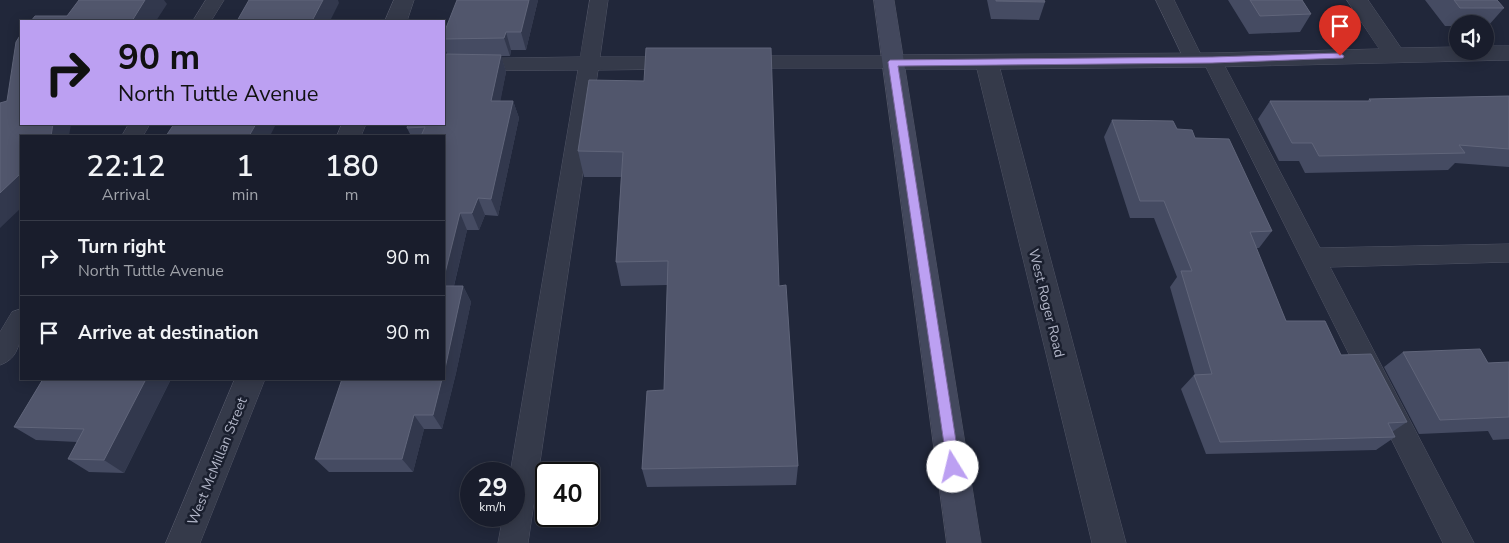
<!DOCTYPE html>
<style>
:root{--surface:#191d2c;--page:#222634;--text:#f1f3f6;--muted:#9fa2a9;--line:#373b48}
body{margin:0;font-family:"Nunito Sans",sans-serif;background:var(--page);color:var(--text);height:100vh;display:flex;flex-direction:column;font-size:19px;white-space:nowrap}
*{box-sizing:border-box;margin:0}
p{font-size:16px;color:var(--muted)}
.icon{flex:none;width:28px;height:28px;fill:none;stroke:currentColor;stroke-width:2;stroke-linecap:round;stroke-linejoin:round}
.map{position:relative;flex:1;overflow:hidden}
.panel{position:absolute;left:20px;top:135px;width:425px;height:245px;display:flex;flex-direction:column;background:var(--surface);border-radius:0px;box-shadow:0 2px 12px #0003,0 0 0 1px var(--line)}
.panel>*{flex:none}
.hud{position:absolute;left:20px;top:20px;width:425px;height:105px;border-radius:0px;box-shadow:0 2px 12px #0003,0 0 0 1px var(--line);background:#bca0f2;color:#111;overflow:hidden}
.tools{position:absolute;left:1449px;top:15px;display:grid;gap:10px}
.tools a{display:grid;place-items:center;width:45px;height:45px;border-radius:50%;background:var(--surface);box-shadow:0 2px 12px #0003,0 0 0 1px var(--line);font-size:25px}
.speed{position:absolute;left:460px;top:462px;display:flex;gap:10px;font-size:25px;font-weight:700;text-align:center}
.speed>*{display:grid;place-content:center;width:65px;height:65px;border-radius:50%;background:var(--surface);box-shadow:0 2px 12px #0003,0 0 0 1px var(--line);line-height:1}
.speed small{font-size:12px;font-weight:400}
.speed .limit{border:2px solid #111;border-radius:8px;background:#fff;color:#111}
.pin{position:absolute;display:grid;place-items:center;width:42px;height:42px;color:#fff;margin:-51px -21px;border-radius:50% 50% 50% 0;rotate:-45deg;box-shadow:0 0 5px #0007}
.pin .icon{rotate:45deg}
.me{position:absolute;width:55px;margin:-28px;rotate:351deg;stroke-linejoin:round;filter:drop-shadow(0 0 4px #0008)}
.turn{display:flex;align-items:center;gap:18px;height:105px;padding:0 15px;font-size:22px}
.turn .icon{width:65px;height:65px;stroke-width:2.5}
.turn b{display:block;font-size:35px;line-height:42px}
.eta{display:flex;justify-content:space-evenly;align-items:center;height:85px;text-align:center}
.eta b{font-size:30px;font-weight:600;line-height:35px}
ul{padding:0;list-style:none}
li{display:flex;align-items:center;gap:15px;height:75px;padding:0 15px;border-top:1px solid var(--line)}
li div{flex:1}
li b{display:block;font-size:19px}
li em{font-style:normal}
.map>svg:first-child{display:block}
</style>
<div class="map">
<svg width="1509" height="543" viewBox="0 0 1509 543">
<rect width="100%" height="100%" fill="#21273a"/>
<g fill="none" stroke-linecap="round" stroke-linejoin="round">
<defs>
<path id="lane" d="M206,0H224L211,21H193Z
M590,0H608L600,57H677L684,58L687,63L684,68L677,69L598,70L528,543H498L503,516H514V474H510L578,70L444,71V59L580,57Z
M1156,0H1174L1203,59L1205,55L1212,54L1219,55L1320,248L1509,244V262L1330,267L1474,543H1443L1203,61L1201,65L1194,66L1187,65Z
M740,56H893L900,57L903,62L900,67L893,68H740L733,67L730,62L733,57Z
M129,124H150L143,136H122Z
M21,309C21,330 24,357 0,365V332L12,312Z"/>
<path id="street" d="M394,0H414L407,21H385Z
M1347,0H1368L1401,48L1458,47V51H1485V46H1509V60L1212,67L1000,69L1126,543H1092L977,69H893L885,67L882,62L885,57L893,55L1212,53L1379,49Z
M342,124H366L361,136H337Z
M235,379H265L200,543H166Z"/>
<path id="secondary" d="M874,0H894L981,543H947Z"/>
</defs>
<!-- lane casing -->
<use href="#lane" stroke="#505465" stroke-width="1"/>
<!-- street casing -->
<use href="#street" stroke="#505465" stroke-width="1"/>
<!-- secondary casing -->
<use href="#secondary" stroke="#505465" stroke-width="1"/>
<!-- lane -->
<use href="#lane" fill="#353a4a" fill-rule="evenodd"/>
<!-- street -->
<use href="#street" fill="#353a4a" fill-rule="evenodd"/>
<!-- secondary -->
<use href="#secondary" fill="#43485d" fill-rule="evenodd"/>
</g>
<!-- wall -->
<path fill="#454b62" d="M538,0L526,50H511L510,56H501L506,72L500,101H513L519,118L498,216L485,215L479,230H467L454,286H463L471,302L456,373L442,429H424L413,472H329L315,459L444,379V136H411L407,128L447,54L444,46V33Z
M987,0H1044L1045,2L1039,20L991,19Z
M1228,0H1302L1311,14L1300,32L1249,34Z
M1425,0H1497L1504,8L1488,26H1485V24H1458V26H1445Z
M589,80L779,286L798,466L796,485L647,487L642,469L664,390L667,285L621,286L616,262L621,177H584L578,151Z
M1509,96V167L1455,163L1448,170L1305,173L1299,161H1279L1258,119L1270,101H1368L1369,99Z
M1112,120L1177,129L1195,138L1272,231L1259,248H1256L1286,321L1341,355L1407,422L1392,432L1395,437L1376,450L1206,454L1181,389L1194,375H1195L1170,287L1177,277L1154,218H1130L1104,137Z
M1403,352L1488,363L1509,362V439L1493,440L1488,431L1419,434L1384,367Z
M43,379H171L124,473L89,472L68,459L77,442L36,440L14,427Z"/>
<!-- shaded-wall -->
<path fill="#32384d" d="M145,0H164L167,4L156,21H132Z
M323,0H338L339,3L330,21H312Z
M529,0H538L526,50L521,32Z
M506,32L511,50L510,56L504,38Z
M501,55L506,72L497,119L491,101Z
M513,101L519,118L498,216L491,199Z
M53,124H71L69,136H51Z
M256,124H276L270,136H249Z
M21,173V208L0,228V193Z
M478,198L485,215L479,230L472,213Z
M460,213L467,230L450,302L444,291V277Z
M463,286L471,302L456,373L442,429L433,415L442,379H444V373Z
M146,379H171L124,473L104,460Z
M414,415L424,429L413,472L402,459Z"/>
<!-- building -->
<path fill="#51566c" stroke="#60657a" d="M79,0H145L132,21H31L35,16H67Z
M249,0H323L312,21H237Z
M457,0H529L521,32H506L504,38L444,39V33Z
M996,0H1044L1045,2L996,1Z
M1250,0H1302L1311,14L1260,16Z
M1454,0H1497L1504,8H1460Z
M21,34V124H53L51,136H21V173L0,193V103L7,101L16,42Z
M646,48H771L779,286L786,285L798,466L642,469L647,391L664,390L668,261L616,262L623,152L578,151L589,80L644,81Z
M444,54L501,55L491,101H513L491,199L478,198L472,213H460L444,277V136H421L425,127L407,128L408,124H444Z
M1509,96V149L1459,145L1465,153L1319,156L1312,143H1292L1270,101H1371L1369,99Z
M1112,120L1173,121L1177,129L1192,130L1195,138L1229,139L1272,231L1250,232L1286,321H1325L1341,355L1371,354L1407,422L1388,423L1395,437L1220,442L1194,375L1212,374L1181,271H1192L1164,201H1140Z
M174,124H256L249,136H166Z
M444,286H463L444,373Z
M1480,349L1488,363L1509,362V417L1440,420L1403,352Z
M43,379H146L104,460L68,459L84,429L14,427Z
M342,379H442L433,415H414L402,459H315Z"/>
<!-- route -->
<path fill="#bca0f2" stroke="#7a689d" d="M1340,53L1344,56L1343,58L1212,63L898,66L960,467L958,471L953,473L948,471L888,62L890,60L1212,57Z"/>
<g text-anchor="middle" stroke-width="5" stroke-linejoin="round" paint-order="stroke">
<!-- street labels -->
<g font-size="14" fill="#b0b4c6" stroke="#1a1f2e">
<text transform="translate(1047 303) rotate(76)" y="5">West Roger Road</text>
<text transform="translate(217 461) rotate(-68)" y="5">West McMillan Street</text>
</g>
</g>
</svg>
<div class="tools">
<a><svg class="icon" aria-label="sound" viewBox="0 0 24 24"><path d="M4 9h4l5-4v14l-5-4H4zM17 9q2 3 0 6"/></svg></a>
</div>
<div class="speed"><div>29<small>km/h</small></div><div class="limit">40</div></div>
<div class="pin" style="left:1340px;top:56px;background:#d93025"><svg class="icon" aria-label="arrive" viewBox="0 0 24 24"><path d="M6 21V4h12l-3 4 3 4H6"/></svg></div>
<svg class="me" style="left:953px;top:467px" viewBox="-20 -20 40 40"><circle r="19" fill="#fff"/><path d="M0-13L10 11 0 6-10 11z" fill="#bca0f2"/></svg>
<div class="hud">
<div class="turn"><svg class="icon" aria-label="right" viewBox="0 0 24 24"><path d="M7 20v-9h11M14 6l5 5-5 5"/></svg><div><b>90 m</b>North Tuttle Avenue</div></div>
</div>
<section class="panel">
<div class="eta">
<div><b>22:12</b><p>Arrival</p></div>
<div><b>1</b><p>min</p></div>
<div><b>180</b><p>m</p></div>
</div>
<ul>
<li><svg class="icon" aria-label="right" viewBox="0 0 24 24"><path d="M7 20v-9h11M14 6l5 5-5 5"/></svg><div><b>Turn right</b><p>North Tuttle Avenue</p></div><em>90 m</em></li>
<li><svg class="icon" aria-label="arrive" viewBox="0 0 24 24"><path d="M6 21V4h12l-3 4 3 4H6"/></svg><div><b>Arrive at destination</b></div><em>90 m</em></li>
</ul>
</section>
</div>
